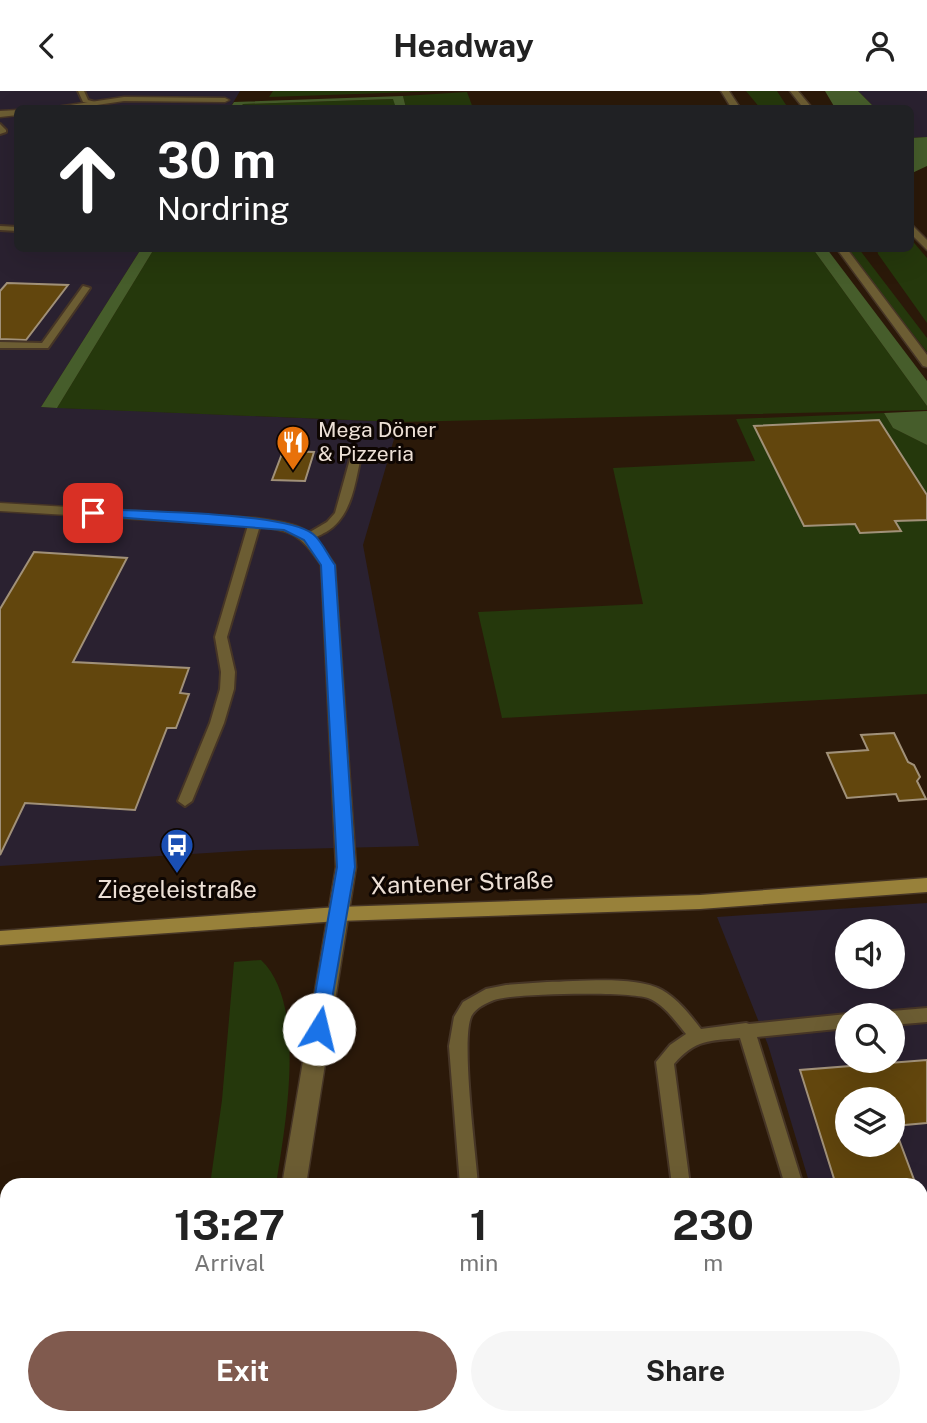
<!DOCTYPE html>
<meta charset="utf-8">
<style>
:root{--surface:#fff;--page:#f6f6f6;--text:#222;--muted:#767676;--accent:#805a4e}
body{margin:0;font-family:"Public Sans",sans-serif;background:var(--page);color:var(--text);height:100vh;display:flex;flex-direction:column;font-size:26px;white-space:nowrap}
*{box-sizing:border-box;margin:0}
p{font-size:23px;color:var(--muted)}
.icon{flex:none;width:38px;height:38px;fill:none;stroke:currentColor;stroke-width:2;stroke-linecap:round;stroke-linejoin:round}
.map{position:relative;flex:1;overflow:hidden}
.details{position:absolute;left:0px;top:1087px;width:928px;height:247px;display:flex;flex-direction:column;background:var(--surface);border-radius:21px 21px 0 0;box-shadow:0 7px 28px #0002}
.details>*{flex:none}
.hud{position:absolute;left:14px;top:14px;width:900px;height:147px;border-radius:10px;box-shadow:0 7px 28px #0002;background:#202124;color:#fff;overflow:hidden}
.fabs{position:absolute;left:835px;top:828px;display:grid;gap:14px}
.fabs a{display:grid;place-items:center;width:70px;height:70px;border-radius:50%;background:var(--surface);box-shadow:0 7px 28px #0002;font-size:35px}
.pin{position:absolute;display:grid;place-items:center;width:60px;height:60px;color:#fff;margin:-30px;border-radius:14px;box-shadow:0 4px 10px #0006}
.me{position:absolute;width:77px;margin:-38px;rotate:9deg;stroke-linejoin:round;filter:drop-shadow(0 0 5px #0008)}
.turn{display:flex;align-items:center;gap:24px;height:147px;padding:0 28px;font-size:32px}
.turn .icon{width:91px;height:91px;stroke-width:2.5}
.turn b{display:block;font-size:49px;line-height:60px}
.eta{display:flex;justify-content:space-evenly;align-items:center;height:119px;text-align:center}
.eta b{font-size:42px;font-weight:700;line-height:49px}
.action{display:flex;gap:14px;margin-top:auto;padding:14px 28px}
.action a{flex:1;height:80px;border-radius:42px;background:var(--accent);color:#fff;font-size:28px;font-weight:700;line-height:80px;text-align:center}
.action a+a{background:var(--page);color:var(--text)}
header{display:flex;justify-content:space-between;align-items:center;height:91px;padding:0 28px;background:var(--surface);font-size:32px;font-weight:700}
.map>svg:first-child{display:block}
</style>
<header><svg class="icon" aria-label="back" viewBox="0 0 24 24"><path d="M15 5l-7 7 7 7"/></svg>Headway<svg class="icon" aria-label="person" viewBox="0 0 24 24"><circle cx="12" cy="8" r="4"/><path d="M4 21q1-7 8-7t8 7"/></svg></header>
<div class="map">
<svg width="927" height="1332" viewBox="0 0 927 1332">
<rect width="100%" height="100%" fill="#2b1909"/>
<!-- industrial -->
<path fill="#2a2130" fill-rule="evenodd" d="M0,0H240L230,17L18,18V158H141L41,316L399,331L363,454L419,755L255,759L0,775Z
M858,0H927V46L910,47V18L875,17Z
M927,812V1332H292L294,1326H920V1094H810L768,954L717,826ZM847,840H892V886H847ZM847,924H892V970H847ZM847,1008H892V1054H847Z"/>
<!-- green -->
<path fill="#25380c" d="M273,0H443L269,6Z
M746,0H777L788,17H760Z
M467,1L473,17H406L403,5Z
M394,8L396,17L240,18L243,13Z
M910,147L927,167V232L878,163L877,158H910Z
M154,158H813L927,315V319L399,331L57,317Z
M846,158H859L927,247V261Z
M884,322L893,337L927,354V603L502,627L478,521L643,513L613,377L755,370L736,328Z
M261,869C308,913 285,1036 276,1094H210L222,1009L234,871Z"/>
<!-- forest -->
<path fill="#465d2b" d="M825,0H858L875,17H835Z
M403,5L406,17H396L393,8L243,13L240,17H230L234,11Z
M927,46V75L910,83V47Z
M141,158H154L57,317L41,316Z
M813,158H827L927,290V315Z
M927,320V354L893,337L884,322Z"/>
<!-- building -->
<path fill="#62460d" stroke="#a19179" stroke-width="2" fill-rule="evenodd" d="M7,192L68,194L26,249L0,248V200Z
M879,329L927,404V429L895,430L901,440L860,442L855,433L804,435L754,335Z
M283,360L314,361L305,390L272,389Z
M34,461L127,467L73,571L189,577L180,602L189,603L176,637H167L135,719L25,712L0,764V518Z
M894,642L908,671L914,674L920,686L917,690L926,708L899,710L896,703L847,707L827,662L868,659L861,644Z
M927,969V1032L894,1035L916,1094H836L800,979ZM847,1008H892V1054H847Z"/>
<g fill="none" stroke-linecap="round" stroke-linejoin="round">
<defs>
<path id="service" d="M78,0H84L88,9L95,11V13L83,11Z
M0,33L6,39V41L0,43Z
M0,135L18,136V140L0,139Z
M83,195L90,197L48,257H0V251L42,252Z
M357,358L362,361C355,390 353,425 326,441C318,445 313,449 305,448V444L327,431L335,422L352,361Z
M255,428L261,431L227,546L235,581L234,598L224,632L192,710L185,715L178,710L210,632L220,598L221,581L215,546L249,431Z
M547,891C578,891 634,884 662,899C678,908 690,924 701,938L746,932L749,933L847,923L849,924H847V937L757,946L803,1094H785L740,947C709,950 696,948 674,973L690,1094H672L656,971L670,954L686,943C676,931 664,913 648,907C628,900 514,902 494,909C486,912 476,917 472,924C460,944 476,1064 478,1094H460L449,955L454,926L463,911L486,898L506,894Z
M927,917V931L892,934V924H885L892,920Z"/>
<path id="minor" d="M721,0H729L741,18H732Z
M790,0H798L813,18H804Z
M124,6L225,7L229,9L225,11L124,10L70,18H43Z
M18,19V24L0,26V20Z
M910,132L927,149V159L910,142Z
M837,158H847L927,264V276L923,275Z
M0,412L255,427C303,434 307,433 335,474L356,776L306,1094H282L336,776L321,474C298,441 294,441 255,435L0,420Z
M0,1315H7V1326H111L109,1332H0Z
M243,1326H269L268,1332H242Z"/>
<path id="secondary" d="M927,787V801L700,818L338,830L0,854V840L338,816L700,804Z"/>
</defs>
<!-- service casing -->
<use href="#service" stroke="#463526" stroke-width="4"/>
<!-- minor casing -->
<use href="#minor" stroke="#463526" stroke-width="3"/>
<!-- secondary casing -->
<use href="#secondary" stroke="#463526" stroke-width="3"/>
<!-- service -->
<use href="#service" fill="#6c5d33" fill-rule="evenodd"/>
<!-- minor -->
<use href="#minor" fill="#6c5d33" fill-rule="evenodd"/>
<!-- secondary -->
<use href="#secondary" fill="#98813a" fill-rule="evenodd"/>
</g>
<!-- route -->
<path fill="#1a73e8" stroke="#114b97" stroke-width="2" d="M93,418C135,420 286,421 313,443C322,450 328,465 335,474L355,776L326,943L319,945L312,943L309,938L337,776L321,474L304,449L284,439L88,424V419Z"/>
<!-- icons -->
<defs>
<symbol id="restaurant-pin" viewBox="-11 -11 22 30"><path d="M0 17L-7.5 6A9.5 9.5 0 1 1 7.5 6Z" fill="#e8710a" stroke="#0e0602"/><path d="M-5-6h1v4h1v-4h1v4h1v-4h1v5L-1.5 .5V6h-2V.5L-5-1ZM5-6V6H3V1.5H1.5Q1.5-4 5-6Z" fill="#fff"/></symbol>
<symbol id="bus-pin" viewBox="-11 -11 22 30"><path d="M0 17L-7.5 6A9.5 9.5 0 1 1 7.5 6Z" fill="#1a4fb4" stroke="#0e0602"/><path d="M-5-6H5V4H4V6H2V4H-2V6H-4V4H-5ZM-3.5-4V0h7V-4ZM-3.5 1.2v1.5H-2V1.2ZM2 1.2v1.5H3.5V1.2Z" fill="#fff"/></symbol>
</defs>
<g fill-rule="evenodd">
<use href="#restaurant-pin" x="274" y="332" width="38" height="52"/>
<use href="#bus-pin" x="158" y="735" width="38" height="52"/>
</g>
<g text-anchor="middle" stroke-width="6" stroke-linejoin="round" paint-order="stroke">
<!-- far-poi labels -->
<g font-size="21" fill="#ede0d6" stroke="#0e0602" text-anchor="start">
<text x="318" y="346">Mega Döner<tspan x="318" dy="24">&amp; Pizzeria</tspan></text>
</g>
<!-- street labels -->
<g font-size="24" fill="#ede0d6" stroke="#0e0602">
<text transform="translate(462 792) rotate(-2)" y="8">Xantener Straße</text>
</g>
<!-- poi labels -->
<g font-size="24" fill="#ede0d6" stroke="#0e0602">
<text x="177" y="807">Ziegeleistraße</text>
</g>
</g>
</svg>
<div class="fabs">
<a><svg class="icon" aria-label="sound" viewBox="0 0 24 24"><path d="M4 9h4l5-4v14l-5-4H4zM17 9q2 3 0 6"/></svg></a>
<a><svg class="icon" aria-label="search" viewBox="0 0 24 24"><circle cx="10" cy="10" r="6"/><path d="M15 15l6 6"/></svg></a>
<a><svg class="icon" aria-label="layers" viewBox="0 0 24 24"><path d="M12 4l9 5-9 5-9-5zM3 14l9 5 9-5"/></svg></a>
</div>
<div class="pin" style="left:93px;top:422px;background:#d93025"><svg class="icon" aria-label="arrive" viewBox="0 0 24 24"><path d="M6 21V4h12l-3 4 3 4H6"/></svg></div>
<svg class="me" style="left:319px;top:938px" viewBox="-20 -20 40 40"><circle r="19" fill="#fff"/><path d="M0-13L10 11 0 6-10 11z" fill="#1a73e8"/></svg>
<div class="hud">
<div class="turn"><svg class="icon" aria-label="ahead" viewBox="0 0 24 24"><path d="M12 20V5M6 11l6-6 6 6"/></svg><div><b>30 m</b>Nordring</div></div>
</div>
<section class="details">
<div class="eta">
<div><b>13:27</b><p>Arrival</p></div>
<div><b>1</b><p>min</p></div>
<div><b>230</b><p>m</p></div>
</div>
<div class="action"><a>Exit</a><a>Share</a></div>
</section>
</div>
